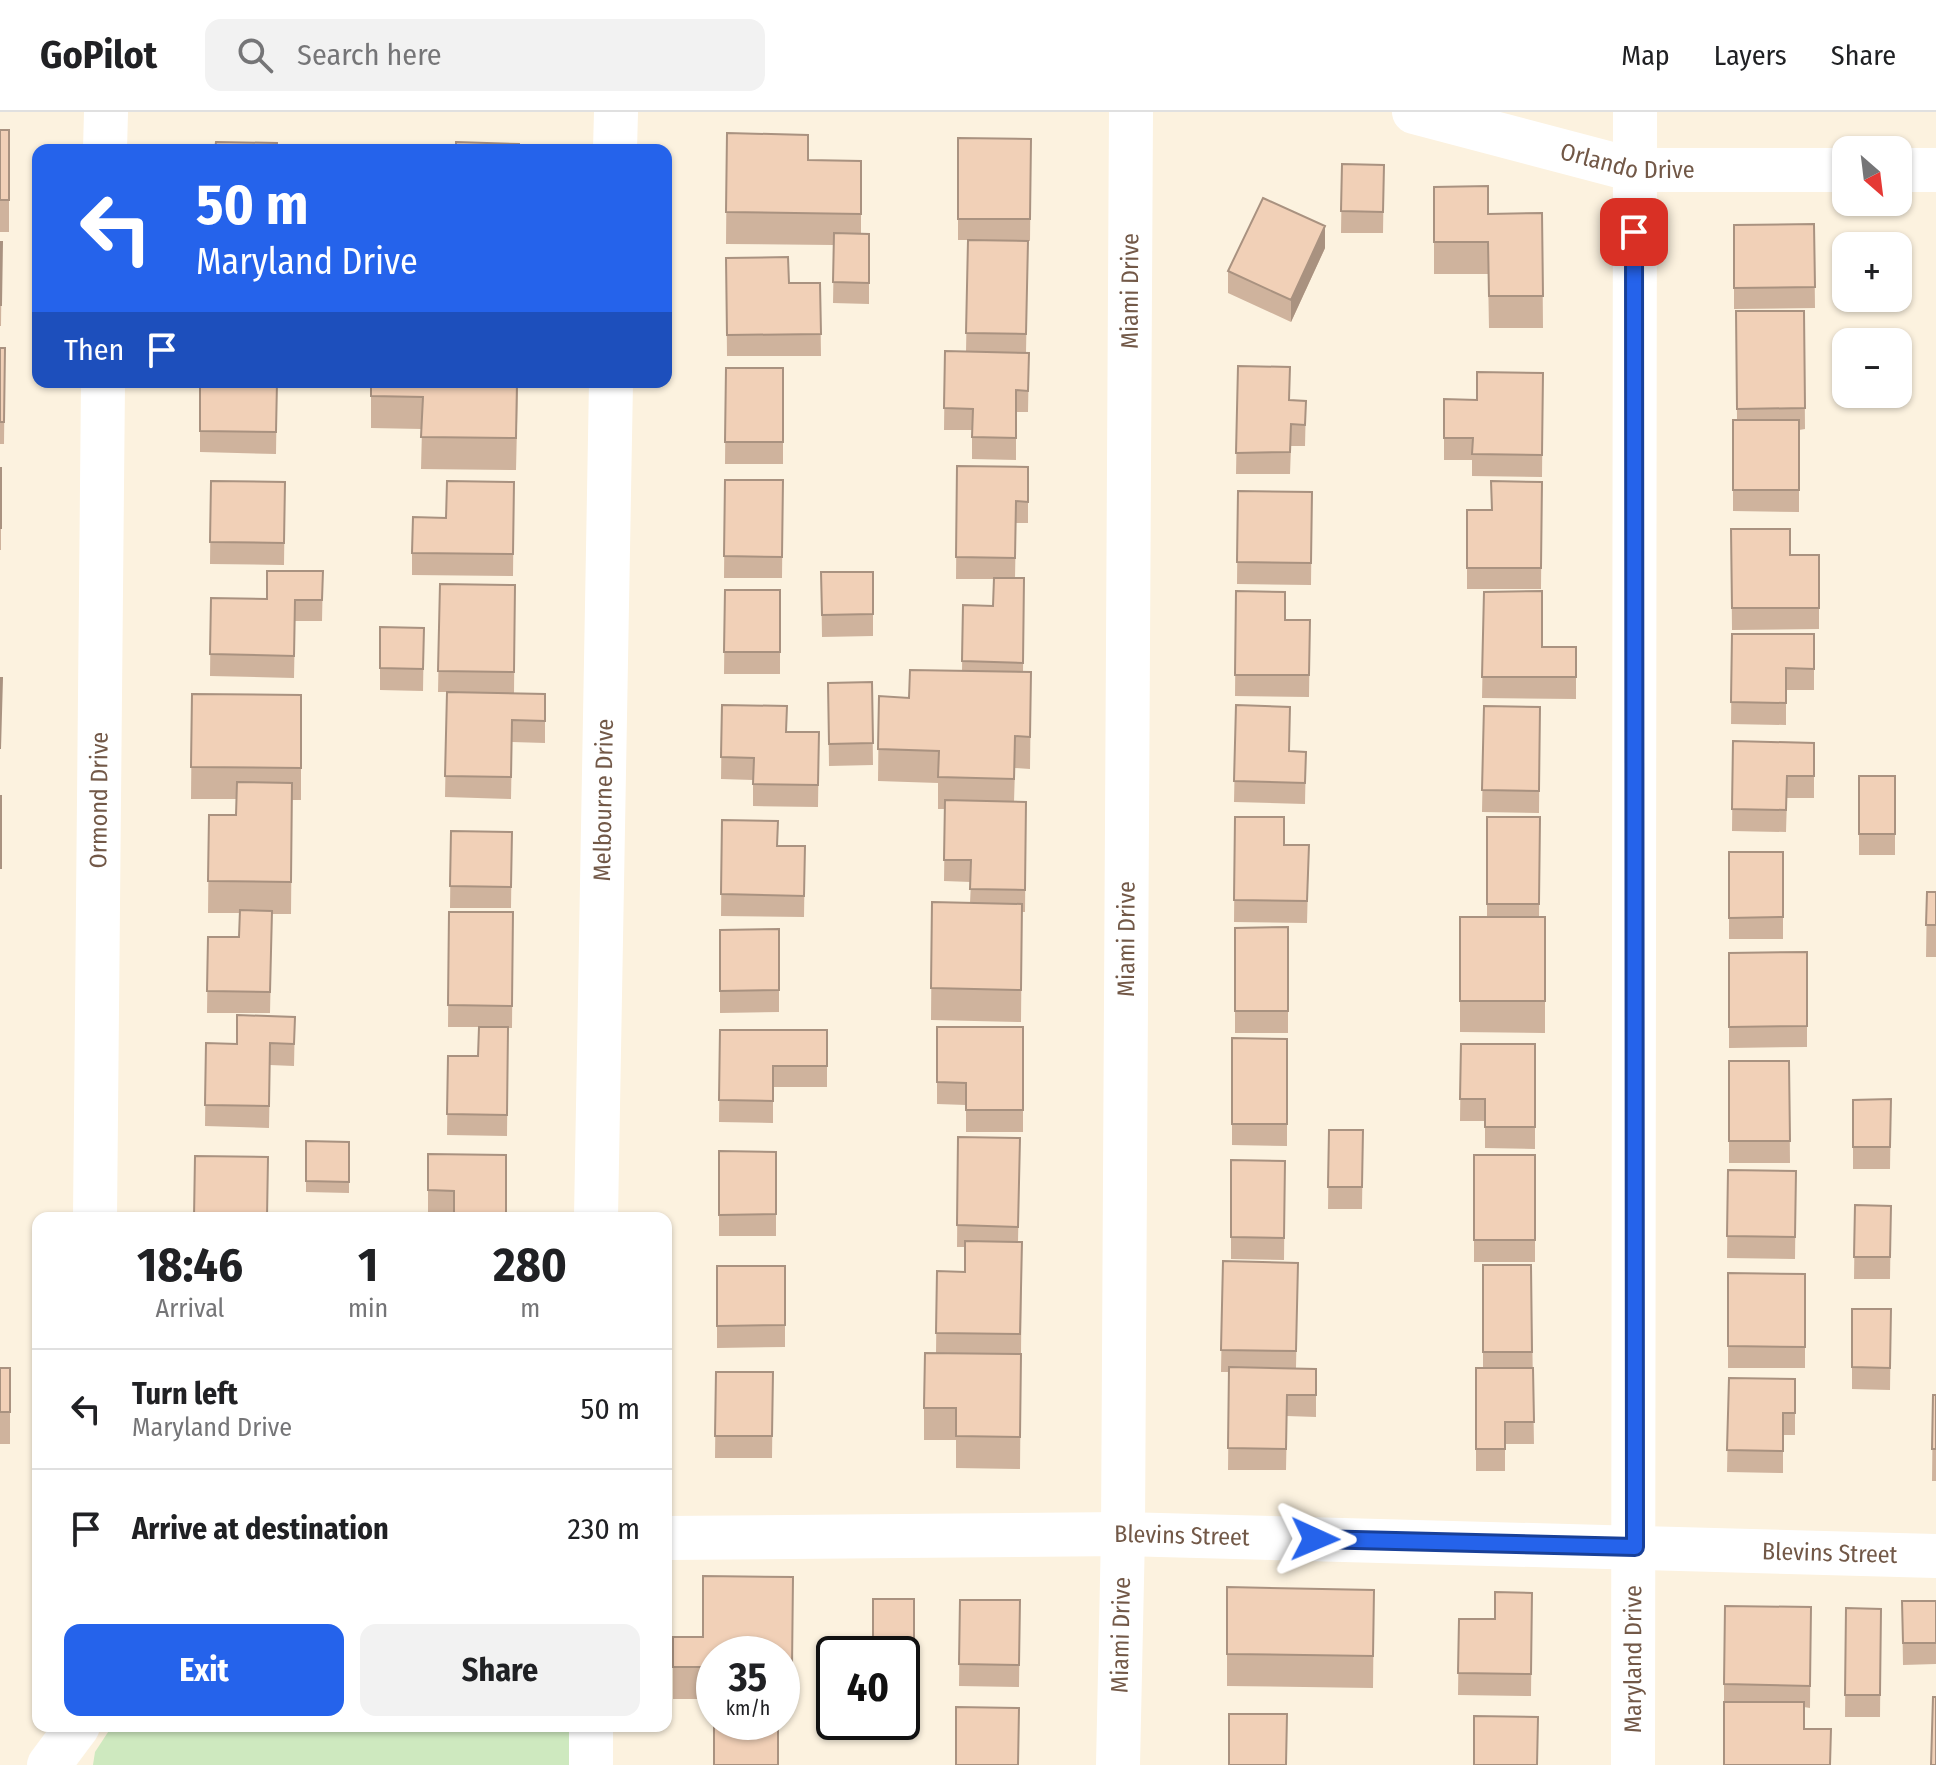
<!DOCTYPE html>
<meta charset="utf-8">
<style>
:root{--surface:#fff;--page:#f2f2f2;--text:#202124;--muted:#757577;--line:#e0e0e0;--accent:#2563eb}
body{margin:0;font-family:"Fira Sans Condensed",sans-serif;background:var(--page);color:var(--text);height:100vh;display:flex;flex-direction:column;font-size:30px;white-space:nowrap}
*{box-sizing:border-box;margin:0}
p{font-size:26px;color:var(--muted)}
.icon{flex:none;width:44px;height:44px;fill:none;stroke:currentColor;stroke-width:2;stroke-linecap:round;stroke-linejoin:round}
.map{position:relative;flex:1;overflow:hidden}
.panel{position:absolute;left:32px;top:1100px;width:640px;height:520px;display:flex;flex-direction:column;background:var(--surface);border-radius:16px;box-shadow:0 2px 6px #0004}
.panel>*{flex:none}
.banner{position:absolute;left:32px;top:32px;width:640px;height:244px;border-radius:16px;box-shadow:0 2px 6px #0004;background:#2563eb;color:#fff;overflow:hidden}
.needle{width:52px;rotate:152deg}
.fabs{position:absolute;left:1832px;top:24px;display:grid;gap:16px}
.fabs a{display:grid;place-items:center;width:80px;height:80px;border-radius:16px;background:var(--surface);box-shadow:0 2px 6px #0004;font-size:40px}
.speed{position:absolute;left:696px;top:1524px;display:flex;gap:16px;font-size:40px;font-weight:700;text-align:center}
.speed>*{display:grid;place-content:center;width:104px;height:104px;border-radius:50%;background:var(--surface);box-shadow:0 2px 6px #0004;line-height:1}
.speed small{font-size:20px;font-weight:400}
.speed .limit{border:4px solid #111;border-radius:12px;background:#fff;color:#111}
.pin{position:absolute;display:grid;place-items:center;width:68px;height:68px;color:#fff;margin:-34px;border-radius:16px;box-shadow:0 4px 12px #0006}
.me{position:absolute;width:88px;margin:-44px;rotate:91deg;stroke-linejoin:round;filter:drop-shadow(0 0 6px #0008)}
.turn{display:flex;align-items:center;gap:28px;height:168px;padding:0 32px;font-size:36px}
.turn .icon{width:104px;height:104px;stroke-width:2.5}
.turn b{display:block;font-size:56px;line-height:68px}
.then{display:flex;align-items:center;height:76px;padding:0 32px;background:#0003;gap:16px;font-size:30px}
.eta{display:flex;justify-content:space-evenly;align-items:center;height:136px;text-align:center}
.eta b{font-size:48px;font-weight:700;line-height:56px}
.action{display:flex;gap:16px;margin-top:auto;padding:16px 32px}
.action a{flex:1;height:92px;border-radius:16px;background:var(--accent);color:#fff;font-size:32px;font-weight:700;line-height:92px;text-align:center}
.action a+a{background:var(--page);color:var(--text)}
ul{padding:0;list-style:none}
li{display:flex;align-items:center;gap:24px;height:120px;padding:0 32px;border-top:2px solid var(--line)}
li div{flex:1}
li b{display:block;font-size:30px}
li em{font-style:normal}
header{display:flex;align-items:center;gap:48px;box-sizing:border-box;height:112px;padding:0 40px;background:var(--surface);border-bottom:2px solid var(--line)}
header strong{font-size:38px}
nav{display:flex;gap:44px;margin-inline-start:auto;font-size:28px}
.search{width:560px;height:72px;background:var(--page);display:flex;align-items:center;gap:20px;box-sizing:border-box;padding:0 28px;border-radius:16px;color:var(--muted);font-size:30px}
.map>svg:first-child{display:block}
</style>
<header>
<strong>GoPilot</strong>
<div class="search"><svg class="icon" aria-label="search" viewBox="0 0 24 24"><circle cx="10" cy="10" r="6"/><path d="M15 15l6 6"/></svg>Search here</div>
<nav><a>Map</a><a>Layers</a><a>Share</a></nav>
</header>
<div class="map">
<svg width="1936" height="1653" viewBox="0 0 1936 1653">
<rect width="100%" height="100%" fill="#fcf2df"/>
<!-- green -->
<path fill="#cee9bf" d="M112,1614H577V1653H93L95,1640Z"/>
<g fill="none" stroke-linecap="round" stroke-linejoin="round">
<!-- minor -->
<g stroke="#fff" stroke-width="44">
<path id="s1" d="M1414,0L1634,58H1846"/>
<path d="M105,38L106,0"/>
<path d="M615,38L616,0"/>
<path d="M1898,58H1936"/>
<path id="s2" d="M95,1106L103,270"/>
<path id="s3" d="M596,1106L611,270"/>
<path id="s4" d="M666,1426L1123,1422L1936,1444"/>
<path d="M591,1614V1653"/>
<path d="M49,1653L78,1614"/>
<path id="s5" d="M1118,1653L1123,1422L1131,0"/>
<path id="s6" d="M1633,1653L1635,0"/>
</g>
</g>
<!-- wall -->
<path fill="#cfb39d" d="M0,18H9V120H0Z
M727,21L808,48L861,49V122H869V192L833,191L834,133L726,132Z
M958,26L1031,27L1030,129H1028L1026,241H1029L1028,300H1016V348L972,347V318H944L945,239L966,240L968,128H958Z
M1342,52L1384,53L1383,121H1341Z
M1434,75L1488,102L1542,101L1543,216H1489L1488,162H1434Z
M1814,112L1815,196L1734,197V113Z
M0,130H2L1,214H0Z
M1325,136L1291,210L1228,181V159Z
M726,146L789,171H820L821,244H727Z
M1736,199H1804L1805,317L1799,318V400L1733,399V308H1737Z
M0,236H5L4,332H0Z
M1238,254L1290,288L1306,289L1305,334H1291L1290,362H1236Z
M726,256H783V352H725Z
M1543,261L1542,365L1472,364V348H1444V287L1477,288Z
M200,270H277L276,342L200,340Z
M371,270H518L516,358L421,357L422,317L371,316Z
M957,354L1028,355V411H1016L1015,466H1024L1023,560H1031L1030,657L1015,656L1014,690H1026L1025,800H1022L1021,910L931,908L932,790L970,791L971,770L944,769L945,697H938V671L878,669L879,584L909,586L962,559L963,493L993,494L994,467H956Z
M0,356H1V438H0Z
M725,368H783L782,466H724Z
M211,369L285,370L284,453L210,452Z
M514,370L513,464L412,463V441L446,406Z
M1542,370L1541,477H1467V398H1492Z
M1238,379L1312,380L1311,473L1237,472Z
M1731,417L1790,443H1819V517L1732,518Z
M323,459L322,509H295L294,566L210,564L211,486L267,487Z
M821,460H873V524L822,525Z
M440,472L515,473L514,581L545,582V631L512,630L511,687L445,685L447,580H438Z
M725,478H780V562H724Z
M1236,479L1285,508H1310L1309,585L1235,584Z
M1484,480L1542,535H1576V587L1482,586Z
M380,515L424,516L423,579L380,578Z
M1732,522H1814V578H1786V613L1731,612Z
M872,570L873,653L829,654L828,571Z
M192,582L301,583V688H292L291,802H272L270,901H207L208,825H239L240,801H208L209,703H236V687H191Z
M722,593L787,620H819L818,695L753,694V668L721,667Z
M1236,593L1290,640H1306L1305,692L1234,690Z
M1484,594L1540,595L1539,701L1482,700Z
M1733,629L1814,631V686H1787L1786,720L1732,719Z
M1859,664H1895V743H1859Z
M1235,705L1284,733H1309L1307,811L1234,810Z
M1487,705H1540L1539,805H1545V921L1460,920V805H1487Z
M722,708L777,734H805L804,805L721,804Z
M451,719L512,720L511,796H450Z
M1729,740H1783V827H1729Z
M1927,780H1936V845H1926Z
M449,800H513L512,916H508L507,1024L447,1023L448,944H478L479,915H448Z
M1288,815V921H1235V816Z
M779,817V900L720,901V818Z
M1807,840V935L1729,936V841Z
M295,905L294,954L270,953L269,1016L205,1014L206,931L237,932Z
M937,915H1023V1020H966V993L937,992Z
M720,918H827V975H773V1011L719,1010Z
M1232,926L1287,927V1034L1232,1033Z
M1461,932H1535V1037L1485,1036V1009H1460Z
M1729,949H1789L1790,1051H1729Z
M1891,987L1890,1057H1853V988Z
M1329,1018H1363L1362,1097H1328Z
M958,1025L1020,1026L1018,1130H1022L1020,1357L956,1356V1328H924V1296L936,1241L937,1159L965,1160V1135H957Z
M306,1029L349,1030V1081L306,1080Z
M719,1039L776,1040V1124H719Z
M428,1042L506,1043L454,1100H428Z
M1474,1043H1535V1150H1474Z
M1231,1048L1285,1049L1284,1148L1231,1147Z
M1728,1058L1796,1059L1795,1147L1727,1146Z
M1855,1093L1891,1094L1890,1167H1854Z
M1223,1149L1298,1151L1296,1256L1316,1257V1305L1287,1304L1286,1358H1228L1229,1260H1221Z
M1483,1153H1531L1534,1332H1505V1359H1476V1256H1483Z
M717,1154H785V1235L717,1236Z
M1728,1161L1805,1162V1256H1728Z
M1852,1197H1891L1890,1278L1852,1277Z
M0,1256H10V1332H0Z
M716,1260H773L772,1346H715Z
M1729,1266L1795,1267V1323H1783V1361L1727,1360Z
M1933,1283H1936V1369H1932Z
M793,1465L792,1588H782V1542H714V1587H673V1525H703Z
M1227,1475L1374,1478L1373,1576L1227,1574Z
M1532,1481L1531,1584L1458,1583L1459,1507H1495Z
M873,1487H914V1555H902V1542H873Z
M960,1488H1020L1019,1575L959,1574Z
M1902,1489H1936V1552L1903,1553Z
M1811,1495L1810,1596L1804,1595L1724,1653V1572Z
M1846,1496L1881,1497L1880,1605H1845Z"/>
<!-- shaded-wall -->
<path fill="#a99280" d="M1325,114V136L1291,210V188Z"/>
<!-- building -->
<path fill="#f1d0b7" stroke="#a99280" stroke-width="2" d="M0,18H9V88H0Z
M727,21L808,23V48L861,49V102L726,100Z
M958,26L1031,27L1030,107H958Z
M216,30L277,31V38H215Z
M456,30L519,32V38H456Z
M1342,52L1384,53L1383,100L1341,99Z
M1488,74V102L1542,101L1543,184H1489L1488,130H1434V75Z
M1263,86L1325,114L1291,188L1228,159Z
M1814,112L1815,175L1734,176V113Z
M834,121L869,122V171L833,170Z
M968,128L1028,129L1026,222L966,221Z
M0,130H2L1,193H0Z
M788,145L789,171H820L821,222L727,223L726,146Z
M1736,199H1804L1805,296L1737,297Z
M0,236H5L4,310H0Z
M945,239L1029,241L1028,279L1016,278V326L972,325L973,297L944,296Z
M1238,254L1290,255L1289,288L1306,289L1305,313L1291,312L1290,340L1236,341Z
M726,256H783V330H725Z
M1477,260L1543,261L1542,343L1472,342L1473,326H1444V287L1477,288Z
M200,270H277L276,320L200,319Z
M371,270H517L516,326L421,325L423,285L371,284Z
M1733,308H1799V378H1733Z
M957,354L1028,355V390L1016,389L1015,446L956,445Z
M0,356H1V416H0Z
M725,368H783L782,445L724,444Z
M211,369L285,370L284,431L210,430Z
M447,369L514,370L513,442L412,441L413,405L446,406Z
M1491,369L1542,370L1541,456H1467V398H1492Z
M1238,379L1312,380L1311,451L1237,450Z
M1731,417H1790V443H1819V496H1732Z
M267,459H323L322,488H295L294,544L210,542L211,486L267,487Z
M821,460H873V502L822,503Z
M994,466H1024L1023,551L962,549L963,493L993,494Z
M440,472L515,473L514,560L438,559Z
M725,478H780V540H724Z
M1236,479L1285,480V508H1310L1309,563H1235Z
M1542,479V535H1576V565H1482L1484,480Z
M380,515L424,516L423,557L380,556Z
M1732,522H1814V557L1786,556V591L1731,590Z
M910,558L1031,560L1030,625L1015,624L1014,667L938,665L939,639L878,637L879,584L909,586Z
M0,566H2L0,637Z
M872,570L873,631L829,632L828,571Z
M447,580L545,582V609L512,608L511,665L445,664Z
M192,582L301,583V656L191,655Z
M722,593L787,594L786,620H819L818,673L753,672L754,646L721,645Z
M1236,593L1290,595L1289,639L1306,640L1305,671L1234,669Z
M1484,594L1540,595L1539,679L1482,678Z
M1733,629L1814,631V664H1787L1786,698L1732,697Z
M1859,664H1895V722H1859Z
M237,670L292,671L291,770L208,769L209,703H236Z
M0,684H1V756H0Z
M945,688L1026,690L1025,778L970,777L971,748H944Z
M1235,705H1284V733H1309L1307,789L1234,788Z
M1487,705H1540L1539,792H1487Z
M722,708L778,709L777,734H805L804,784L721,782Z
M451,719L512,720L511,775L450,774Z
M1729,740H1783V805L1729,806Z
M1927,780H1936V813H1926Z
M932,790L1022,792L1021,878L931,876Z
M240,798L272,799L270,880L207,879L208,825H239Z
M449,800H513L512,894L448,893Z
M1460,805H1545V889H1460Z
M1288,815V899H1235V816Z
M779,817V878L720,879V818Z
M1807,840V914L1729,915V841Z
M237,903L295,905L294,932L270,931L269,994L205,993L206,931L237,932Z
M479,915H508L507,1003L447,1002L448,944H478Z
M937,915H1023V998H966V971L937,970Z
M720,918H827V954H773V989L719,988Z
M1232,926L1287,927V1012H1232Z
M1461,932H1535V1015H1485V987H1460Z
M1729,949H1789L1790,1029H1729Z
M1891,987L1890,1035H1853V988Z
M1329,1018H1363L1362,1075H1328Z
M958,1025L1020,1026L1018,1115L957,1113Z
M306,1029L349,1030V1070L306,1069Z
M719,1039L776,1040V1102L719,1103Z
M428,1042L506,1043V1106H454V1079L428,1078Z
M1474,1043H1535V1128H1474Z
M195,1044L268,1045L267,1106H194Z
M1231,1048L1285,1049L1284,1126L1231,1125Z
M1728,1058L1796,1059L1795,1125L1727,1124Z
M1855,1093L1891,1094L1890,1145H1854Z
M965,1129L1022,1130L1020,1222L936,1221L937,1159L965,1160Z
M1223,1149L1298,1151L1296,1239L1221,1238Z
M1483,1153H1531L1532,1240H1483Z
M717,1154H785V1213L717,1214Z
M1728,1161L1805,1162V1235L1728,1234Z
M1852,1197H1891L1890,1256L1852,1255Z
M925,1241L1021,1242L1020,1325L956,1324V1296H924Z
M1229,1255L1316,1257V1283H1287L1286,1337L1228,1336Z
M0,1256H10V1300H0Z
M1476,1256H1533L1534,1310H1505V1337H1476Z
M716,1260H773L772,1324H715Z
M1729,1266L1795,1267V1301H1783V1339L1727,1338Z
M1933,1283H1936V1337H1932Z
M703,1464L793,1465L792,1556H782V1542H714V1555H673V1525H703Z
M1227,1475L1374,1478L1373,1544L1227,1542Z
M1495,1480L1532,1481L1531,1562L1458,1561L1459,1507H1495Z
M873,1487H914V1533L873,1534Z
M960,1488H1020L1019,1553L959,1552Z
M1902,1489H1936V1531H1903Z
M1725,1494L1811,1495L1810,1574L1724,1572Z
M1846,1496L1881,1497L1880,1583H1845Z
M1933,1585H1936V1653H1931Z
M1724,1590H1804V1617H1831L1830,1653H1724Z
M956,1595L1019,1596L1018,1653H956Z
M1229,1602H1287L1286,1653H1229Z
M1474,1604L1538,1605L1537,1653H1474Z
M714,1610H778V1653H714Z"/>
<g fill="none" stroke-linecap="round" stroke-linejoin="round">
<defs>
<path id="route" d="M1315,1427L1635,1435L1634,120"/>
</defs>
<!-- route casing -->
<use href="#route" stroke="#184099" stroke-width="20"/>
<!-- route -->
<use href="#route" stroke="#2563eb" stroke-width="14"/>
</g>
<g text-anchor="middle" stroke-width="7" stroke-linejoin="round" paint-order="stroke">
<!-- street labels -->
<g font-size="24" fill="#725847" stroke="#fff6e5">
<text dy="8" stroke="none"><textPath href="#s1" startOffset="220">Orlando Drive</textPath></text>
<text dy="8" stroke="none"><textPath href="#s5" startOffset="1474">Miami Drive</textPath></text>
<text dy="8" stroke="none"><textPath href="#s2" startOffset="418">Ormond Drive</textPath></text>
<text dy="8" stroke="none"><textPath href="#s3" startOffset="418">Melbourne Drive</textPath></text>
<text dy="8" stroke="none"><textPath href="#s5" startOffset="826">Miami Drive</textPath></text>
<text dy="8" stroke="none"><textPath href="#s4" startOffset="516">Blevins Street</textPath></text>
<text dy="8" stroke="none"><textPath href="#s4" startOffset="1164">Blevins Street</textPath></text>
<text dy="8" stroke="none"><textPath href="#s5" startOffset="130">Miami Drive</textPath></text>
<text dy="8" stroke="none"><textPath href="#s6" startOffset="106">Maryland Drive</textPath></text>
</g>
</g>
</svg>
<div class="fabs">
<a><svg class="needle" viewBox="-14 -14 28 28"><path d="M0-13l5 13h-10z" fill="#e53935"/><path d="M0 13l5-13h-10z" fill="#757577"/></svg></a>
<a>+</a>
<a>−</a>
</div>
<div class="speed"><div>35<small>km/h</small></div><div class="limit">40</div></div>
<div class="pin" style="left:1634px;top:120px;background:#d93025"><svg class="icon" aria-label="arrive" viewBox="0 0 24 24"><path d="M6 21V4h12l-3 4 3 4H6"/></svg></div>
<svg class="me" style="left:1315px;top:1427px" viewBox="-20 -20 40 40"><path d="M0-17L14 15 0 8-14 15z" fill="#2563eb" stroke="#fff" stroke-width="4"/></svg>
<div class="banner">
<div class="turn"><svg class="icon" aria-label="left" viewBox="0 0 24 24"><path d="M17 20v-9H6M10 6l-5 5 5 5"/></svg><div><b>50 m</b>Maryland Drive</div></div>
<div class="then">Then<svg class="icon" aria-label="arrive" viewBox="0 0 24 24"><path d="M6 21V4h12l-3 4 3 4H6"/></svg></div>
</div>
<section class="panel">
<div class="eta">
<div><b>18:46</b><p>Arrival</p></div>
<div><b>1</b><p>min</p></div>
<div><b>280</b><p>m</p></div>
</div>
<ul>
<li><svg class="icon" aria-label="left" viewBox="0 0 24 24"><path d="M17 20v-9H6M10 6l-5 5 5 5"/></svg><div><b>Turn left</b><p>Maryland Drive</p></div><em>50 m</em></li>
<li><svg class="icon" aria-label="arrive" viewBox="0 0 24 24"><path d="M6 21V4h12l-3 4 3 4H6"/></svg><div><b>Arrive at destination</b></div><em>230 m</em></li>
</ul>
<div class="action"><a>Exit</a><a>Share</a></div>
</section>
</div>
